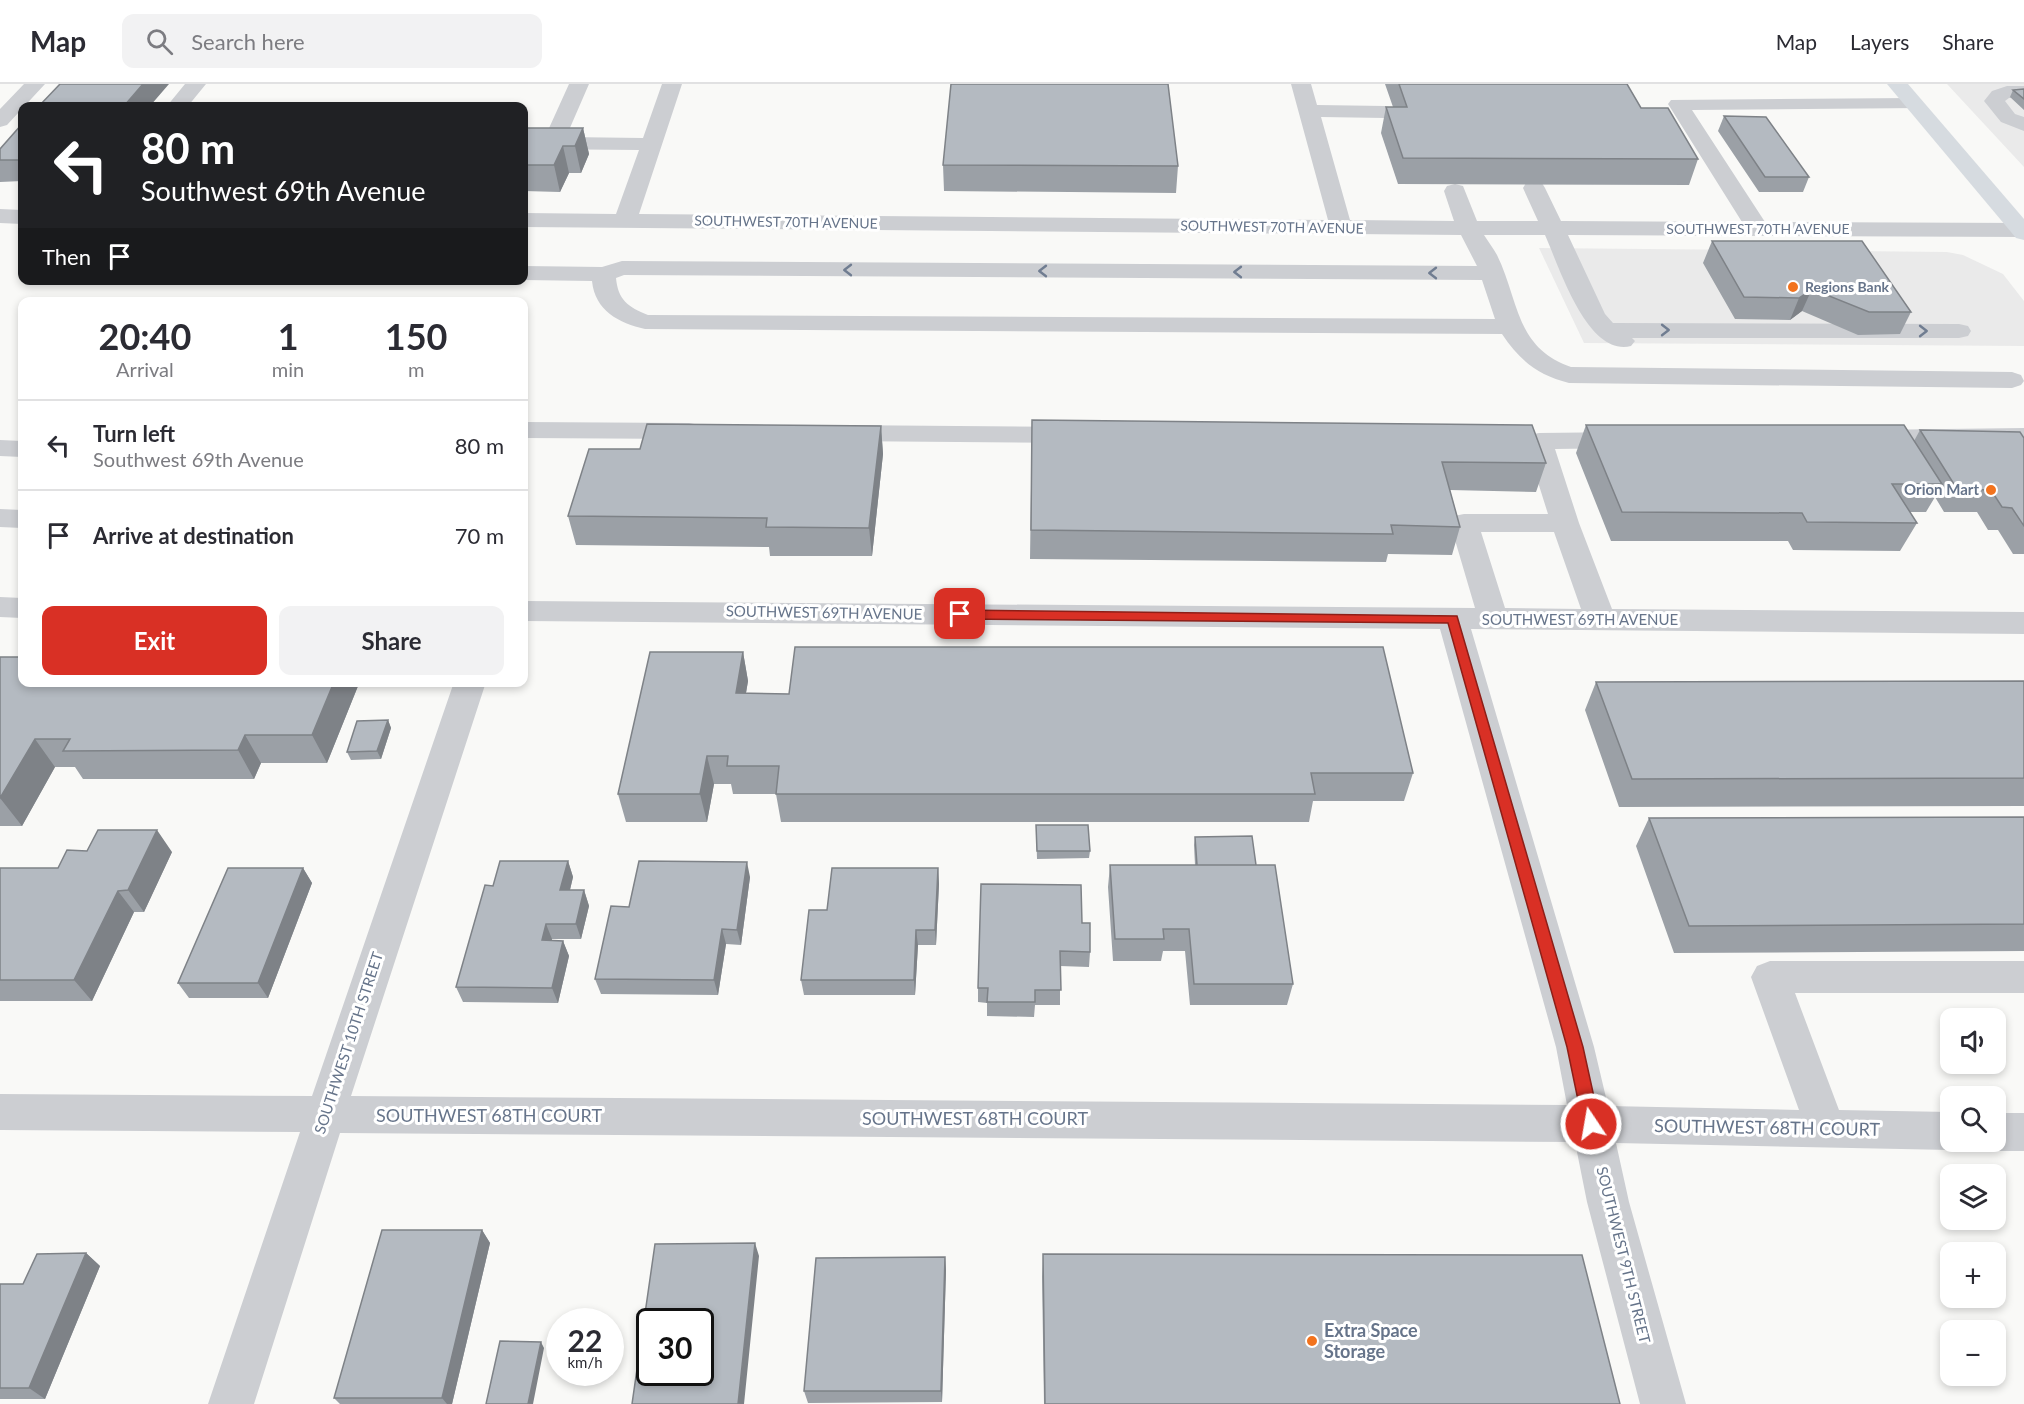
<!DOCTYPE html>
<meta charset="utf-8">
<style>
:root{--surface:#fff;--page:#f2f2f3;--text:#2b2b33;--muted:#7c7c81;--line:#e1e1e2;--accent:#d93025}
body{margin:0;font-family:Lato,sans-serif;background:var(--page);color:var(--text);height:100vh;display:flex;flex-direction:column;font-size:22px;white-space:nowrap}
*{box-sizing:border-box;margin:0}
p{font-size:20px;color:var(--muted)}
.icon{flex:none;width:33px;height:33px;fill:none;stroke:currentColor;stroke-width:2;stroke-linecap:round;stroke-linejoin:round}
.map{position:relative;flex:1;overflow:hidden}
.sheet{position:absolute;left:18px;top:213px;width:510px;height:390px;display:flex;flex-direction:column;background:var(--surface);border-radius:12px;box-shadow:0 3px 9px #0003}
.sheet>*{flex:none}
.top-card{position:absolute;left:18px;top:18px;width:510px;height:183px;border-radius:12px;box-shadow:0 3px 9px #0003;background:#202124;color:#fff;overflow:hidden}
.controls{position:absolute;left:1940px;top:924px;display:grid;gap:12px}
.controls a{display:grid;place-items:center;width:66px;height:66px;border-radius:12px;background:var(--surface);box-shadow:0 3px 9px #0003;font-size:30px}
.speed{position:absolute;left:546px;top:1224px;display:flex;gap:12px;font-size:30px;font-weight:700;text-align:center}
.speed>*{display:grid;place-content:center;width:78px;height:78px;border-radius:50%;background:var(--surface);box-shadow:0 3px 9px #0003;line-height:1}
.speed small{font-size:15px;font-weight:400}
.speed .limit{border:3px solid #111;border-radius:9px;background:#fff;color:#111}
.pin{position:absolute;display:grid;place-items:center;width:51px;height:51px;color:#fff;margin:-26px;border-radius:12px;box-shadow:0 3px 9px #0006}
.me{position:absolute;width:66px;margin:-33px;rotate:348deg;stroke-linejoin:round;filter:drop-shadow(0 0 4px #0008)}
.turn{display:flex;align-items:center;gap:21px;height:126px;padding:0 24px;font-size:27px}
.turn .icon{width:78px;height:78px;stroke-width:2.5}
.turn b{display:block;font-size:42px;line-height:51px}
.then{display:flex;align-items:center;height:57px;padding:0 24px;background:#0003;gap:12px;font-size:22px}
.eta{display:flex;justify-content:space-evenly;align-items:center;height:102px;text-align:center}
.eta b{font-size:36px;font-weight:700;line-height:42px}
.primary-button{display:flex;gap:12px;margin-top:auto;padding:12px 24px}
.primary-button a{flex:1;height:69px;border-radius:12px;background:var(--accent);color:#fff;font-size:24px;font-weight:700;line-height:69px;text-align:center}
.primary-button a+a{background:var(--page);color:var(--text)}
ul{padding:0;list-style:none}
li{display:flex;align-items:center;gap:18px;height:90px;padding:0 24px;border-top:2px solid var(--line)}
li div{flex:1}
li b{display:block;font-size:22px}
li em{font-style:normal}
header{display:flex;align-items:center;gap:36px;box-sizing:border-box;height:84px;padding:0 30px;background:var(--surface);border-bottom:2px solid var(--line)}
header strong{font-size:28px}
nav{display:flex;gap:33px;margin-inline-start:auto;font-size:21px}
.search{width:420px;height:54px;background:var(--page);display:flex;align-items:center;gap:15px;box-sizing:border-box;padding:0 21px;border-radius:12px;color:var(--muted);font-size:22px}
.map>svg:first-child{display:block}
</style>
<header>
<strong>Map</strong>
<div class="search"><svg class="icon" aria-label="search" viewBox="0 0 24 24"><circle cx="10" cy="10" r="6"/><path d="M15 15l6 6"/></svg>Search here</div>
<nav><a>Map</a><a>Layers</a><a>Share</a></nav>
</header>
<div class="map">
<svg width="2024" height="1320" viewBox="0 0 2024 1320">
<rect width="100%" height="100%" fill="#f9f9f7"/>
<!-- built -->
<path fill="#eaeaea" d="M1947,0H2024V83Z
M1539,164L1947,168L1963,171L2003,190L2024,217V262L1584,259Z"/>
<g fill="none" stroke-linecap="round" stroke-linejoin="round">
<!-- minor -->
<path fill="#ccced2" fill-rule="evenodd" d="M24,0H45L7,41L0,43V25Z
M185,0H206L188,22H167Z
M569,0H589L566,53L643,54L662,0H682L639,130L1328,136L1291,0H1311L1317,21L1385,22L1392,24L1395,28L1392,32L1385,34L1321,33L1350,136L1454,137L1444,107L1447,102L1455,100L1463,102L1477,137H1538L1523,104L1526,99L1534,97L1542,99L1545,104L1561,137L1742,138L1668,20L1671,16L1913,14L1920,16L1923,20L1920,24L1692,26L1765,138L2024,139V153L1568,151L1605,230L1613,239L1959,240L1968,242L1971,247L1968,252L1959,254H1632L1635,257L1631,262C1587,273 1559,182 1545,151H1484C1488,157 1493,164 1497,171C1519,216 1515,264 1571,283L2012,288L2021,291L2024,297L2021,301L2012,304L1569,299C1538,291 1520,277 1502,250L645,245C619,239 595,227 592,197L524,196V182L602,183L622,177L1477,182L1461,151L524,143V129L616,130L639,66L524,65V53H545ZM624,191L1482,196L1495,235L648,231C628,223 618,216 616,194Z
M2007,2H2024V14H2009L2005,17L2015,30L2024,33V47L2001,38L1984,17L1992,7Z
M0,125L22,126V140L0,139Z
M524,338L689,339L699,341L702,347L699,353L689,355L524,354Z
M836,341L1076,343L1086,345L1089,351L1086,357L1076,359L836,357L826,355L823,349L826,343Z
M2024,344V360L1867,362L1857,360L1853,354L1857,348L1867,346Z
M1626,348L1636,350L1640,356L1636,362L1626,364L1555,365L1579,439L1612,525L2024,528V550L1471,545L1594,963L1608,1022L1799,1026L1751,893L1757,882L1770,877H2024V909H1795L1839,1026L1950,1028V1058H1966L1964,1060L1950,1066L1616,1059L1629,1118L1686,1320H1640L1587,1118L1575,1058L340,1049L254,1320H208L300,1048L0,1046V1010L312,1012L454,598H486L351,1012L1567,1021L1556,963L1440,545L524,537V517L1475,524L1450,439L1454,432L1464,430H1548L1525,357L1529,351L1539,349ZM1481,448H1554L1581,525L1505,524Z
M0,356L22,357V373L0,372Z
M0,425L22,426V444L0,443Z
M0,513L22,514V534L0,533Z
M1995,1029H2024V1067H1995L1981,1061L1979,1058H1995Z"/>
<!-- major -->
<path fill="#d6dbe0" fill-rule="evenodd" d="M1887,0H1908L2024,135V156L2016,154Z"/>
</g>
<!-- wall -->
<path fill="#9ba0a6" d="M1385,0H1627L1641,24L1698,75L1689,101L1398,100L1381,49L1386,23H1393Z
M2024,5V26L2010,13L2013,6Z
M1724,32L1809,93L1803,108H1759L1718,47Z
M22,40V97L0,98V76Z
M524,44H583L589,70L581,89H569L560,108L524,107Z
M943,81L1178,82L1176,109L944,107Z
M1712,157L1911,228L1900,250L1858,251L1802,227L1790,236L1735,235L1703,179Z
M1032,336L1546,379L1536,408L1450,406L1460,443L1452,471L1388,470L1386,478L1030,475Z
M1586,341L1914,357L1920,346L2024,354V470H2013L1998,446H1988L1977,428H1944L1935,413L1926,428H1910L1917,439L1900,467L1793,466L1788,457H1611L1576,369Z
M881,342L883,370L872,472H770L769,463L576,461L568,432Z
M743,568L748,597L746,609L1413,689L1404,717H1313L1309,738H781L776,710H733L731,700H714L707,738H626L618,710Z
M0,573L358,602L327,679H261L254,695H83L75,683H55L22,742H0Z
M2024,597V722L1619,723L1585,626L1596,598Z
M388,636L391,644L381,675L351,676L347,668Z
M2024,733V867L1674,869L1636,762L1649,734Z
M1036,741L1090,767L1089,774L1037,775Z
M1195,753L1256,781L1293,900L1287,921H1190L1185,867H1163L1161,877H1113L1108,803L1110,781H1195L1194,761Z
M87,767L172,768L144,828H134L92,917H0V784H58Z
M568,777L573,793L570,806H584L589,822L581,855H552V856L563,857L569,872L558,919L463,918L456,903L493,802Z
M303,784L312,799L268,914H189L178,899Z
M938,784L939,800L936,861H918L915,911H804L801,896L827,826Z
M750,793L741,861L726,860L718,911L601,910L595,895L629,823Z
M1082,839L1090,868L1089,883L1060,882V921H1035L1034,933L987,932V919L978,918V904Z
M482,1146L490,1159L452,1320H340L334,1314Z
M86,1169L100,1182L45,1315H0V1200H23Z
M1043,1170L1620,1320H1044L1042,1193Z
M945,1173L946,1186L942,1318L808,1319L804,1307Z"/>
<!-- shaded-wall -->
<path fill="#7e8287" d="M143,0H169L150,22H124Z
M583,44L589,70L581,89L575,62Z
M563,62L569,89L560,108L554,81Z
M1812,205L1802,227L1790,236L1799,214Z
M881,342L883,370L872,472L869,444Z
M743,568L748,597L741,638L736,609Z
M334,598H356L358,602L327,679L312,651Z
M388,636L391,644L381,675L377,667Z
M245,651L261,679L254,695L238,666Z
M35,655L55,683L22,742L0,714Z
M707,672L714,700L707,738L700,710Z
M157,746L172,768L144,828L128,806Z
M568,777L573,793L566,822L560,806Z
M747,778L750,793L741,861L737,846Z
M303,784L312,799L268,914L258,899Z
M938,784L939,800L936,861L935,846Z
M584,806L589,822L581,855L576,840Z
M118,807L134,828L92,917L74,896Z
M546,840L552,855L548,871L542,856Z
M722,845L726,860L718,911L714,896Z
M916,846L918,861L915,911L914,896Z
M563,857L569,872L558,919L552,904Z
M482,1146L490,1159L452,1320H447L442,1314Z
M755,1159L759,1172L744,1320H738Z
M86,1169L100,1182L45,1315L29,1304Z
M945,1173L946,1186L942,1318L941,1307Z
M541,1258L544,1264L533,1320H528Z"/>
<!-- building -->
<path fill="#b4bac1" stroke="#7e8287" stroke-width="1.5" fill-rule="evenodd" d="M60,0H143L124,22H39Z
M951,0H1168L1178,82L943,81Z
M1399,0H1627L1641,24H1668L1698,75L1403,74L1386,23H1407Z
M2024,5V15L2013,6Z
M1724,32L1766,33L1809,93H1765Z
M22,40V76H0V65Z
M524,44H583L575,62H563L554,81H524Z
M1712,157H1862L1911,228H1869L1812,205L1799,214L1744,213Z
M1032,336L1532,341L1546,379L1442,378L1460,443L1391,441L1393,450L1031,446Z
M647,340L881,342L869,444L766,443L767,434L568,432L589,365H640Z
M1586,341H1904L1942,400H1892L1917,439L1807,438L1802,429L1622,428Z
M1920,346L2020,348L2024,354V442L2012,424L2002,423L1991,406L1957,405Z
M795,563H1383L1413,689H1311L1315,710H776L779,682H727L728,672H707L700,710H618L650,568H743L736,609L789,610Z
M0,573H22V598H334L312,651H245L238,666L63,667L70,655H35L0,714Z
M2024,597V694L1632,695L1596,598Z
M388,636L377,667L347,668L357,637Z
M2024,733V840L1689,842L1649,734Z
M1036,741H1088L1090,767H1037Z
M98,746H157L128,806L118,807L74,896H0V784H58L67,766L87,767Z
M1252,752L1256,781H1197L1195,753Z
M500,777H568L560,806H584L576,840H546L542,856L563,857L552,904L456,903L485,801L493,802Z
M639,777L747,778L737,846L722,845L714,896L595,895L611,822L629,823Z
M1110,781H1275L1293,900H1194L1189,845H1163L1164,855H1115Z
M228,784H303L258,899H178Z
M832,784H938L935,846H916L914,896H801L809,826H827Z
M981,800L1081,801L1082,839H1090V868L1060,867L1061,906H1035V918H987L988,904H978Z
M382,1146H482L442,1314H334Z
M755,1159L738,1320H632L655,1160ZM650,1238H700V1288H650Z
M86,1169L29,1304H0V1200H23L37,1170Z
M1043,1170L1582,1171L1620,1320H1045Z
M945,1173L941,1307H804L816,1174Z
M500,1257L541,1258L528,1320H486Z"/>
<!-- one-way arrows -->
<defs><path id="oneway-chevron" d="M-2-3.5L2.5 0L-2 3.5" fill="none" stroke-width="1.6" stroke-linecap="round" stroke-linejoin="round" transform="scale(1.5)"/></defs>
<g stroke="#707d91">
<use href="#oneway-chevron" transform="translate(848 186) rotate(-180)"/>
<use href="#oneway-chevron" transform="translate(1043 187) rotate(-180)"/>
<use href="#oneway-chevron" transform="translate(1238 188) rotate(-180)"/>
<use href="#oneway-chevron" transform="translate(1433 189) rotate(-180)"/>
<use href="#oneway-chevron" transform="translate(1665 246)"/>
<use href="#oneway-chevron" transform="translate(1923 247)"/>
</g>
<!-- route -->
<path fill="#d93025" stroke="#8d1f18" stroke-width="1.5" d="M960,526L1457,532L1583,963L1600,1040L1597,1045L1591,1048L1585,1045L1583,1040L1567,963L1448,539L960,535L954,530Z"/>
<!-- markers -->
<g fill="#f2731e" stroke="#fff" stroke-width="2">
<circle cx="1793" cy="203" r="6"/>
<circle cx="1991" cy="406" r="6"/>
<circle cx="1312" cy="1257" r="6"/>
</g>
<g text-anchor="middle" stroke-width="6" stroke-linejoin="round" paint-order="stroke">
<!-- far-street labels -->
<g font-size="14" fill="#66748a" stroke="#fff">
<text transform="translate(786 138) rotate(1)" y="5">SOUTHWEST 70TH AVENUE</text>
<text transform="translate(1272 143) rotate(1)" y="5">SOUTHWEST 70TH AVENUE</text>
<text x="1758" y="150">SOUTHWEST 70TH AVENUE</text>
</g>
<!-- far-poi labels -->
<g font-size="14" font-weight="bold" fill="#66748a" stroke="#fff" text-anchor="start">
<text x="1805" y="208">Regions Bank</text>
</g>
<!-- poi labels -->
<g font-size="15" font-weight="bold" fill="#66748a" stroke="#fff" text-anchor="end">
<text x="1979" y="411">Orion Mart</text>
</g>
<!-- street labels -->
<g font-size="15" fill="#66748a" stroke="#fff">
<text transform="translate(824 529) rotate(1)" y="5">SOUTHWEST 69TH AVENUE</text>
<text x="1580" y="541">SOUTHWEST 69TH AVENUE</text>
<text transform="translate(349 959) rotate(-72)" y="5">SOUTHWEST 10TH STREET</text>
<text transform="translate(1623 1171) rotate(76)" y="5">SOUTHWEST 9TH STREET</text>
</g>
<!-- near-street labels -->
<g font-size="18" fill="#66748a" stroke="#fff">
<text x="489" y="1038">SOUTHWEST 68TH COURT</text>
<text x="975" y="1041">SOUTHWEST 68TH COURT</text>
<text transform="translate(1767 1044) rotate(1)" y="6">SOUTHWEST 68TH COURT</text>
</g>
<!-- near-poi labels -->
<g font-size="18" font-weight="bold" fill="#66748a" stroke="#fff" text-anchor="start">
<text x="1324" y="1253">Extra Space<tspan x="1324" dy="21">Storage</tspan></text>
</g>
</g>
</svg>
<div class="controls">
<a><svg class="icon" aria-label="sound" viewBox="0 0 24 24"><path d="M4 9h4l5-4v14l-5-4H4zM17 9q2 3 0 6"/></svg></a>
<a><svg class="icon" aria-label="search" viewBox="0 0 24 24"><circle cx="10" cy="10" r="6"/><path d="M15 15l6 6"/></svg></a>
<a><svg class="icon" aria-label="layers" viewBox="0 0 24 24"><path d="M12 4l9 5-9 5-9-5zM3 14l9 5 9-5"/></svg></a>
<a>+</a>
<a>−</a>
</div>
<div class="speed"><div>22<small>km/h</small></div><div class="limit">30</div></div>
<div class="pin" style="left:960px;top:530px;background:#d93025"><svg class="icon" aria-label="arrive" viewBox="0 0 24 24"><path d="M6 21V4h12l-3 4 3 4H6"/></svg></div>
<svg class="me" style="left:1591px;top:1040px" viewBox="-20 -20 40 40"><circle r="17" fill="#d93025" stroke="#fff" stroke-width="3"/><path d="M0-11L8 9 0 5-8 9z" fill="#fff"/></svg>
<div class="top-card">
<div class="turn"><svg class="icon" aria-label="left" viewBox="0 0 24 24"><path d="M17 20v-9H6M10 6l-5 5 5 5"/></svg><div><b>80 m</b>Southwest 69th Avenue</div></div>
<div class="then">Then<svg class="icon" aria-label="arrive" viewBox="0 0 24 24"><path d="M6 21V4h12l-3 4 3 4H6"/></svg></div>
</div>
<section class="sheet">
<div class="eta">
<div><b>20:40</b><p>Arrival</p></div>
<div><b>1</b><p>min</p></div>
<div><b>150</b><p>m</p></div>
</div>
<ul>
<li><svg class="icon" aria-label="left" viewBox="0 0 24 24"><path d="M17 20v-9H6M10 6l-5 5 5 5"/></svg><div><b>Turn left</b><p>Southwest 69th Avenue</p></div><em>80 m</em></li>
<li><svg class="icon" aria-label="arrive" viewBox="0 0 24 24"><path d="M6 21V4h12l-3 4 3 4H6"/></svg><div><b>Arrive at destination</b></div><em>70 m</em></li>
</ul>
<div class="primary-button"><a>Exit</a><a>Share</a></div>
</section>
</div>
